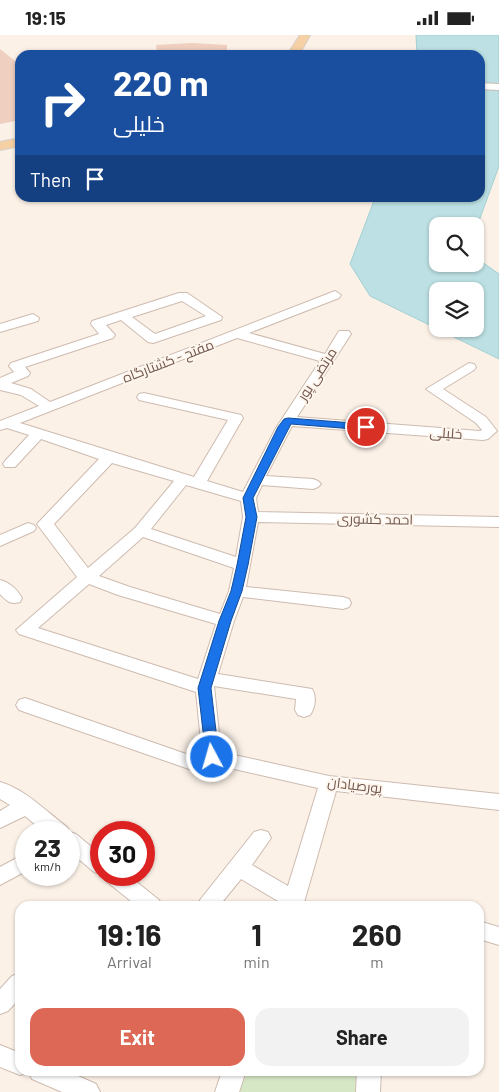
<!DOCTYPE html>
<meta charset="utf-8">
<style>
:root{--surface:#fff;--page:#f2f2f2;--text:#222;--muted:#767676;--accent:#dc6855}
body{margin:0;font-family:Barlow,Cairo,sans-serif;background:var(--page);color:var(--text);height:100vh;display:flex;flex-direction:column;font-size:19px;white-space:nowrap}
*{box-sizing:border-box;margin:0}
p{font-size:16px;color:var(--muted)}
.icon{flex:none;width:28px;height:28px;fill:none;stroke:currentColor;stroke-width:2;stroke-linecap:round;stroke-linejoin:round}
.map{position:relative;flex:1;overflow:hidden}
.panel{position:absolute;left:15px;top:866px;width:469px;height:175px;display:flex;flex-direction:column;background:var(--surface);border-radius:15px;box-shadow:0 1px 4px #0004}
.panel>*{flex:none}
.hud{position:absolute;left:15px;top:15px;width:470px;height:152px;border-radius:15px;box-shadow:0 1px 4px #0004;background:#1a4fa0;color:#fff;overflow:hidden}
.buttons{position:absolute;left:429px;top:182px;display:grid;gap:10px}
.buttons a{display:grid;place-items:center;width:55px;height:55px;border-radius:10px;background:var(--surface);box-shadow:0 1px 4px #0004;font-size:25px}
.speed{position:absolute;left:15px;top:786px;display:flex;gap:10px;font-size:25px;font-weight:700;text-align:center}
.speed>*{display:grid;place-content:center;width:65px;height:65px;border-radius:50%;background:var(--surface);box-shadow:0 1px 4px #0004;line-height:1}
.speed small{font-size:12px;font-weight:400}
.speed .limit{border:8px solid #d22;background:#fff;color:#111}
.pin{position:absolute;display:grid;place-items:center;width:42px;height:42px;color:#fff;margin:-21px;border:2px solid #fff;border-radius:50%;box-shadow:0 1px 5px #0007}
.me{position:absolute;width:55px;margin:-28px;rotate:354deg;stroke-linejoin:round;filter:drop-shadow(0 0 4px #0008)}
.turn{display:flex;align-items:center;gap:18px;height:105px;padding:0 15px;font-size:22px}
.turn .icon{width:65px;height:65px;stroke-width:2.5}
.turn b{display:block;font-size:35px;line-height:42px}
.then{display:flex;align-items:center;height:48px;padding:0 15px;background:#0003;gap:10px;font-size:19px}
.eta{display:flex;justify-content:space-evenly;align-items:center;height:85px;text-align:center}
.eta b{font-size:30px;font-weight:700;line-height:35px}
.action{display:flex;gap:10px;margin-top:auto;padding:10px 15px}
.action a{flex:1;height:58px;border-radius:15px;background:var(--accent);color:#fff;font-size:20px;font-weight:700;line-height:58px;text-align:center}
.action a+a{background:var(--page);color:var(--text)}
.status{display:flex;justify-content:space-between;align-items:center;height:35px;padding:0 25px;background:var(--surface);direction:ltr}
.status svg{height:14px;fill:currentColor}
.map>svg:first-child{display:block}
</style>
<div class="status"><b>19:15</b><svg viewBox="0 0 49 12"><path d="M0 12V9h3v3zM5 12V6h3v6zM10 12V3h3v9zM15 12V0h3v12zM26 1h20v11H26zM47 4h2v5h-2z"/></svg></div>
<div class="map">
<svg width="499" height="1057" viewBox="0 0 499 1057">
<rect width="100%" height="100%" fill="#fbf1e7"/>
<!-- green -->
<path fill="#d6e7c6" d="M245,1036H364L362,1057H237Z"/>
<!-- water -->
<path fill="#bce0e3" stroke="#a3d0d4" fill-rule="evenodd" d="M416,0H499V131L475,197V191H438V229H475V222L499,239V324L370,261L350,229L375,163L480,162V20H417ZM438,256H475V294H438Z"/>
<!-- building -->
<path fill="#eecfc0" d="M192,8L227,10V20H157L156,10Z
M0,14L20,30V85L0,89Z"/>
<g fill="none" stroke-linecap="round" stroke-linejoin="round">
<defs>
<path id="minor" d="M480,48L499,49V55L480,54Z
M335,256L341,260L339,263L249,298L325,319L339,296H349L351,299L297,382L480,396L482,395L476,388L426,354L469,328L474,329L476,332L474,335L443,354L486,382L497,396L488,404L483,405L292,391L266,441L313,444L318,446L321,449L318,452L313,454L262,450L256,463L258,477L499,482V492L258,487L246,552L343,562L349,564L351,568L349,572L343,574L243,562L234,586L218,639L312,654C317,662 315,673 310,680L304,682L298,680L295,675L296,664L214,651L221,717L329,741L499,759V775L336,756L303,871H283V869L241,844L219,871H197L200,865L254,797L261,795L268,797L271,803L252,830L288,851L318,753L212,729L189,734L19,675L16,670L19,665L25,663L189,720L202,717L196,657L19,599L16,595L77,542L37,489L99,424L41,404L15,432H5L3,429L5,426L29,400L7,393L0,395V386L39,371L21,360L0,355V343L14,337L9,331L11,328L99,299L91,289L92,286L179,258H187L222,282L221,285L153,308L148,307L121,285L106,290L115,300L113,303L25,332L30,338L28,341L11,348L31,354L50,367ZM182,266L206,281L155,299L132,282ZM237,303L320,326L276,393L243,457L207,446L243,383L241,380L144,358L139,359L137,362L139,365L228,385L194,442L20,388ZM112,428L174,446L135,493L88,533L54,489ZM186,450L241,466L243,482L236,522L151,494ZM143,502L234,533L229,556L220,579L130,552L99,541ZM89,549L118,560L216,589L198,644L38,593Z
M33,279L39,283L38,286L0,297V289Z
M28,488L34,490L36,493L34,496L0,511V500Z
M0,545C9,547 18,555 22,563L20,567C10,570 7,566 0,559Z
M0,747C25,754 47,777 67,792L70,797L76,799L101,820V839L94,837L69,816V798H45L25,781L0,793V776L10,770L0,764Z
M26,818V836L0,850V832Z
M103,840H128L159,865L162,871H137L106,846Z
M479,886L499,892V910L479,904Z
M20,938V963L8,976L0,979V954L12,941Z
M0,1010L20,1018V1036L28,1037L20,1040L0,1032Z
M28,1036H67L96,1049L100,1057H62L32,1044Z
M222,1036H246L239,1057H215Z
M357,1036H381L380,1057H356Z"/>
<path id="major" d="M300,0H310L299,20H287Z
M20,103V111L0,115V107Z"/>
</defs>
<!-- minor casing -->
<use href="#minor" stroke="#cebbb0" stroke-width="2"/>
<!-- major casing -->
<use href="#major" stroke="#d8d0cd" stroke-width="2"/>
<!-- minor -->
<use href="#minor" fill="#fff" fill-rule="evenodd"/>
<!-- major -->
<use href="#major" fill="#f5d0a4" fill-rule="evenodd"/>
</g>
<!-- route -->
<path fill="#1a73e8" stroke="#114b97" d="M288,383L366,389L371,392L366,395L291,389L253,463L257,482L248,530L242,556L231,586L211,653L219,722L217,726H208L206,722L198,653L219,586L231,556L237,530L246,482L243,463L278,392L284,384Z"/>
<g text-anchor="middle" stroke-width="4" stroke-linejoin="round" paint-order="stroke">
<!-- street labels -->
<g font-size="14" fill="#72574d" stroke="#fef6ed">
<text transform="translate(168 326) rotate(-21)" y="5">مفتح - کشتارگاه</text>
<text transform="translate(317 339) rotate(-57)" y="5">مرتضی پور</text>
<text transform="translate(446 398) rotate(4)" y="5">خلیلی</text>
<text transform="translate(375 484) rotate(1)" y="5">احمد کشوری</text>
<text transform="translate(355 750) rotate(7)" y="5">پورصیادان</text>
</g>
</g>
</svg>
<div class="buttons">
<a><svg class="icon" aria-label="search" viewBox="0 0 24 24"><circle cx="10" cy="10" r="6"/><path d="M15 15l6 6"/></svg></a>
<a><svg class="icon" aria-label="layers" viewBox="0 0 24 24"><path d="M12 4l9 5-9 5-9-5zM3 14l9 5 9-5"/></svg></a>
</div>
<div class="speed"><div>23<small>km/h</small></div><div class="limit">30</div></div>
<div class="pin" style="left:366px;top:392px;background:#d93025"><svg class="icon" aria-label="arrive" viewBox="0 0 24 24"><path d="M6 21V4h12l-3 4 3 4H6"/></svg></div>
<svg class="me" style="left:212px;top:722px" viewBox="-20 -20 40 40"><circle r="17" fill="#1a73e8" stroke="#fff" stroke-width="3"/><path d="M0-11L8 9 0 5-8 9z" fill="#fff"/></svg>
<div class="hud">
<div class="turn"><svg class="icon" aria-label="right" viewBox="0 0 24 24"><path d="M7 20v-9h11M14 6l5 5-5 5"/></svg><div><b>220 m</b>خلیلی</div></div>
<div class="then">Then<svg class="icon" aria-label="arrive" viewBox="0 0 24 24"><path d="M6 21V4h12l-3 4 3 4H6"/></svg></div>
</div>
<section class="panel">
<div class="eta">
<div><b>19:16</b><p>Arrival</p></div>
<div><b>1</b><p>min</p></div>
<div><b>260</b><p>m</p></div>
</div>
<div class="action"><a>Exit</a><a>Share</a></div>
</section>
</div>
